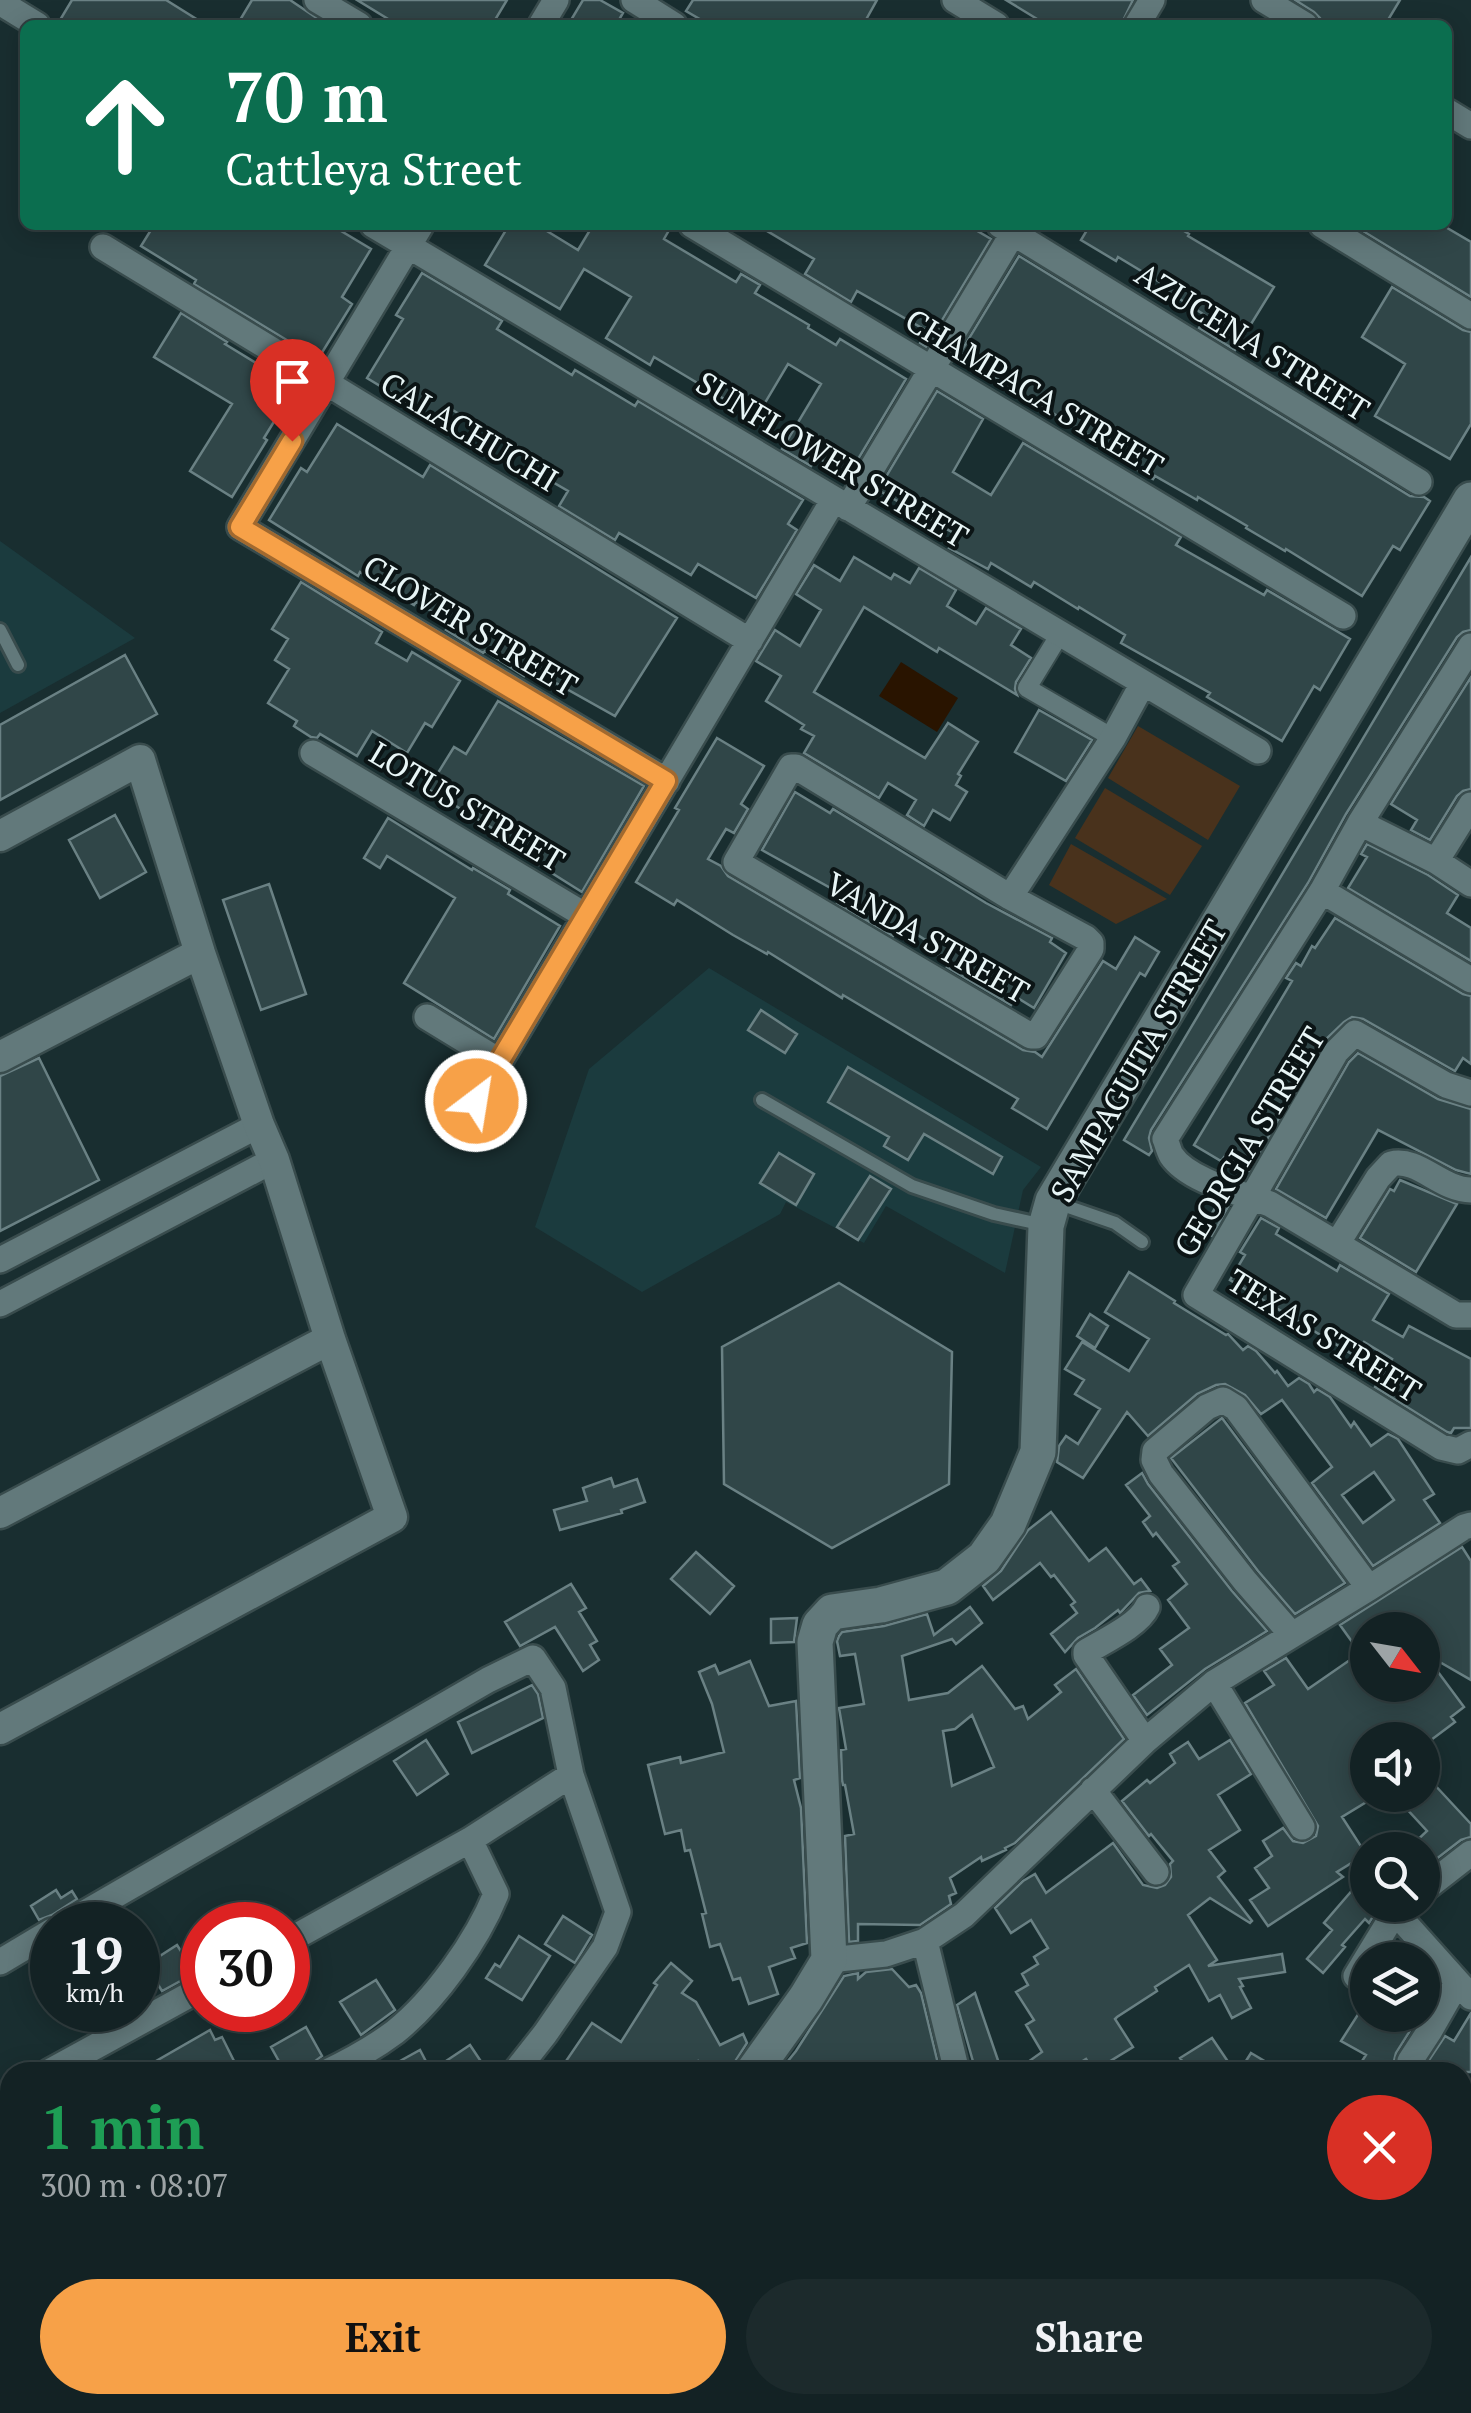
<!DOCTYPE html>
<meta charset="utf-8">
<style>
:root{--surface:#132224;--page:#1c2a2c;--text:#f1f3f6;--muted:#9da4a6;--line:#323f41;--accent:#f7a148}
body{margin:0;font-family:"PT Serif",serif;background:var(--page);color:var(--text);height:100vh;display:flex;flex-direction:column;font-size:38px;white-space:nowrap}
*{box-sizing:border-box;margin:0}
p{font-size:32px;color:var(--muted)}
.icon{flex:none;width:55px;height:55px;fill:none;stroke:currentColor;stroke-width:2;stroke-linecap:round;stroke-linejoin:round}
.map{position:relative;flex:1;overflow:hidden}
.panel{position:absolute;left:0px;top:2062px;width:1472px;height:352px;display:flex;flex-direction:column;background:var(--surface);border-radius:30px 30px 0 0;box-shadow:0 5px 25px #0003,0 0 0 2px var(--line)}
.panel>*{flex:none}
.top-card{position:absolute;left:20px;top:20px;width:1432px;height:210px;border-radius:15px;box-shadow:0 5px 25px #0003,0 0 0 2px var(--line);background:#0b6e4f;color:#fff;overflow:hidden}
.needle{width:65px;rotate:121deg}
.tools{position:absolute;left:1350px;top:1612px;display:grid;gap:20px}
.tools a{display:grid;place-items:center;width:90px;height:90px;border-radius:50%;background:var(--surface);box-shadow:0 5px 25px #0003,0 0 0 2px var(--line);font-size:50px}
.speed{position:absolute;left:30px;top:1902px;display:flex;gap:20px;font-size:50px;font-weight:700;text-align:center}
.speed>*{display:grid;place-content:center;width:130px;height:130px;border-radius:50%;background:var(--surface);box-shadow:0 5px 25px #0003,0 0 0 2px var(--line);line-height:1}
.speed small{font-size:25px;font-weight:400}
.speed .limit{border:15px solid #d22;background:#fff;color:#111}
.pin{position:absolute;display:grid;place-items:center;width:85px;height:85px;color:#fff;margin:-102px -42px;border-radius:50% 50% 50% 0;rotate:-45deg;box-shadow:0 0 10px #0007}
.pin .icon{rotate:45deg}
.me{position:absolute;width:110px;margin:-55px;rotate:31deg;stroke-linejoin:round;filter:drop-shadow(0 0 8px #0008)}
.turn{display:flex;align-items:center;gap:35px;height:210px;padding:0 40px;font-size:45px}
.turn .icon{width:130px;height:130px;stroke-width:2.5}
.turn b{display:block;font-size:70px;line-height:85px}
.round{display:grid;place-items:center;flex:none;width:105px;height:105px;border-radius:52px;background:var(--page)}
.headline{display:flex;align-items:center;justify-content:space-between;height:170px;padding:0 40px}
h1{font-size:60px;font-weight:800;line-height:75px;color:#1e9e55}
.primary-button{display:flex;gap:20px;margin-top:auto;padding:20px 40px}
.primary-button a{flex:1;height:115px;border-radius:60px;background:var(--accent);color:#111;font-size:40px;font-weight:800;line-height:115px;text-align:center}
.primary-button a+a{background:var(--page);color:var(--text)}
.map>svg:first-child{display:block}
</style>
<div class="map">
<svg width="1471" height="2413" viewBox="0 0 1471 2413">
<rect width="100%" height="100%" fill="#192e30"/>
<!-- built -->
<path fill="#1b3b3e" d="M0,541L135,638L0,713Z
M709,968L1041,1167L1023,1190L1005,1273L886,1206L864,1243L786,1202L780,1214L642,1292L535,1227L589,1069Z"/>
<!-- green -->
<path fill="#49321c" d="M1138,726L1240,786L1208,840L1108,778Z
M1105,788L1202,846L1170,895L1075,838Z
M1071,844L1167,899L1116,924L1049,885Z"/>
<!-- water -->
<path fill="#291400" d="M901,662L958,698L937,732L879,696Z"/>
<!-- building -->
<path fill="#304648" stroke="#6a8184" stroke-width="2.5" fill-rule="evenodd" d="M72,0H166L206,25H57Z
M252,0H290L327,25H237Z
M357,0H507L492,25H398Z
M583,0H600L623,13L616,25H568Z
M693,0H877L863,25H710L686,11Z
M1006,0H1133L1121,25H1047Z
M1295,0H1400L1385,25H1321L1320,18L1314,12Z
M154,225H331L371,249L342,297L352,304L318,359L194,284L196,280L141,246Z
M509,225H537L578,250L593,225H672L664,239L736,282L741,274L760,285L755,293L809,325L808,328L836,345L840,339L906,379L848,476L817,457L811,466L782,449L821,384L788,364L756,418L654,357L650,365L606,338L631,297L584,269L560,309L485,265Z
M757,225H967L991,239L926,347L920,343L927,331L857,291L851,302L805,274L814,259Z
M1090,225H1174L1189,234L1188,236L1274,287L1235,350L1199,328L1206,316L1164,289L1166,286L1118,257L1116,261L1081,240Z
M1353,225H1442L1471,242V297Z
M1019,256L1410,496L1424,497L1430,501L1400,550L1393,546L1362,596L1286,549L1285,551L1246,528L1247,526L1198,497L1197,500L1155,476L1153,479L1104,450L1106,446L994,377L996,374L960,353Z
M422,273L502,321L497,329L572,375L575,370L635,406L638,401L803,500L788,524L797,530L756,598L698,564L691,575L619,533L615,540L559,506L568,491L544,477L551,467L506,440L505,442L446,406L438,421L367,378L403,319L396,315Z
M1392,287L1463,330L1471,332V424L1450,459L1375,416L1405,364L1362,337Z
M181,313L227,342L225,344L256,363L258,360L297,384L264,438L267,440L232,497L190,471L232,404L154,357Z
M937,391L983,419L953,472L991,495L1023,443L1181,537L1176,545L1264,595L1267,590L1350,639L1320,690L1314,686L1282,741L1207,697L1210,693L1121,643L1125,635L1079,607L1078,609L1034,582L1031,587L991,563L988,569L949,548L957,535L878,490Z
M337,424L423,477L430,465L677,618L615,716L529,668L524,676L485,651L483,653L446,630L451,623L416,602L414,605L360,572L358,576L269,520L301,468L307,472Z
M854,557L891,579L894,574L910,583L919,568L956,590L947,606L976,624L986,608L1021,629L1011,645L1031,658L1016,682L1015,689L1017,695L939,648L937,652L864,607L814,692L925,758L948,723L978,742L958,774L961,776L956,785L967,792L950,820L933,810L924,826L907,815L916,800L888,783L879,798L804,753L814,736L801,729L804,725L766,701L781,676L756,661L775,630L800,646L821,610L796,594L814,565L840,581Z
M1471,557V630L1463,632L1457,637L1346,814L1308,883L1151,1130L1149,1138L1152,1151L1149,1155L1124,1140Z
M301,582L382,632L376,643L407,661L412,652L460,681L432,727L425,723L407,753L372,731L357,756L320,734L317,738L311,737L294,726L297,721L268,703L289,669L275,660L288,639L272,629Z
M125,655L157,714L0,800V725Z
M1471,677V789L1463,791L1457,796L1430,840L1411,830L1417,820L1391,804Z
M498,701L644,786L582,892L531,860L534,856L491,830L492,828L428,789L454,747L466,754Z
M1039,710L1092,740L1066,781L1015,752Z
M717,738L764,766L741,804L748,809L734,833L726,829L708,859L721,866L728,876L1023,1050L1035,1052L1042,1057L1103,961L1116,969L1135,937L1159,952L1145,976L1140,973L1047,1129L1012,1108L1018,1099L959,1064L843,995L842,998L768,952L767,954L733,935L677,900L674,905L636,882L679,810L675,808Z
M795,792L830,813L833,809L986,903L1052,938L1050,942L1066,953L1034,1008L1016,997L1011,1005L947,967L950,962L932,951L935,946L900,924L893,936L837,903L839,900L831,895L834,890L762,850Z
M115,815L146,872L100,898L69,840Z
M388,818L472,870L473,868L510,890L508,894L560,926L494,1039L404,983L455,898L387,856L380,868L364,858Z
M1367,844L1428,875L1458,895L1447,913L1471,928V961L1348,888L1367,857L1361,854Z
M269,884L306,994L261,1010L223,900Z
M1335,918L1463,994L1471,996V1064L1463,1058L1455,1071L1453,1070L1363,1019L1352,1017L1344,1022L1322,1043L1249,1171L1225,1156L1221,1161L1194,1145L1292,981L1286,978L1296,963L1301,966L1312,946L1315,948Z
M761,1010L797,1034L785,1053L748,1030Z
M1358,1053L1438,1099L1471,1109V1174L1456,1170L1378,1130L1326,1218L1276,1189L1349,1062Z
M39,1058L99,1180L0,1231V1076Z
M848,1067L1002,1157L993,1174L924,1134L908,1160L884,1146L889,1137L828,1102Z
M779,1153L814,1174L796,1205L760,1183Z
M870,1176L891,1189L858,1240L837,1227Z
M1400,1180L1457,1204L1416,1272L1360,1238L1390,1189L1394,1191Z
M1218,1203L1228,1207L1212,1236L1202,1230Z
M1261,1218L1279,1228L1276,1234L1337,1271L1340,1265L1389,1294L1373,1320L1403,1337L1409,1326L1471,1359V1428H1454L1451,1433L1447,1432L1375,1387L1392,1359L1364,1342L1355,1356L1230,1280L1245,1255L1240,1252Z
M1129,1272L1175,1301L1174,1303L1226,1335L1228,1334L1243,1350L1248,1346L1256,1351L1275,1373L1277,1371L1288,1386L1299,1378L1309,1384L1314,1392L1317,1389L1330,1397L1351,1427L1354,1422L1371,1446L1388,1434L1398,1439L1434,1494L1424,1500L1440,1523L1373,1566L1312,1483L1332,1467L1282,1400L1261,1414L1245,1395L1225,1384L1216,1385L1197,1394L1148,1436L1127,1412L1083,1478L1057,1462L1059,1446L1066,1436L1078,1444L1100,1409L1075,1394L1084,1380L1065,1369L1082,1342L1129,1371L1149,1339L1105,1312ZM1374,1472L1394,1500L1363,1523L1342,1495Z
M839,1283L952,1352L949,1484L832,1548L724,1484L722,1347Z
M1090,1314L1108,1326L1095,1348L1077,1336Z
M1222,1418L1345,1583L1295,1614L1258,1571L1171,1458Z
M1142,1473L1148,1484L1232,1591L1267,1631L1205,1669L1147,1715L1133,1695L1172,1665L1160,1649L1189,1628L1168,1600L1187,1584L1173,1566L1179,1562L1156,1533L1153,1536L1143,1522L1150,1516L1126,1485Z
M611,1478L614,1487L637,1479L645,1502L621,1510L622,1513L560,1530L554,1510L587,1501L583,1488Z
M1051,1512L1089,1561L1106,1548L1134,1584L1141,1579L1150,1591L1139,1593L1120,1613L1118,1610L1095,1628L1078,1638L1065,1652L1051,1634L1077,1613L1071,1605L1075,1602L1054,1575L1051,1577L1040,1563L993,1600L983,1586L1001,1571L1028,1530Z
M1462,1547L1471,1561V1680L1424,1653L1464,1707L1451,1717L1455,1722L1431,1740H1368V1801L1342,1817L1366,1854L1337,1872L1343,1877L1268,1926L1250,1900L1269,1888L1255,1868L1272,1856L1263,1841L1283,1828L1293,1841L1303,1843L1316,1836L1318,1826L1245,1703L1274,1685L1264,1671L1286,1658L1308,1689L1360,1653L1340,1625ZM1368,1630H1422V1685H1368Z
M696,1552L734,1586L710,1614L671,1579Z
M571,1584L586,1608L579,1612L597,1641L590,1645L599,1660L583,1671L555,1627L520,1646L505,1622Z
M970,1607L982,1623L956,1644L952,1639L902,1656L909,1700L948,1693L982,1666L1015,1709L1023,1706L1028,1719L1061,1692L1055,1685L1076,1669L1124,1739L1015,1843L1005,1848L1006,1850L982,1861L981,1857L950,1878L956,1893L949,1896L951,1904L920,1925L858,1924V1941L849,1942L845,1836L854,1834L845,1785H843L842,1780L841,1750L846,1749L839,1708L864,1704L855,1654L840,1656L837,1641L839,1636L842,1632L884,1626L927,1614L934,1635ZM972,1715L994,1767L952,1786L943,1731L955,1729Z
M797,1618L794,1642L771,1643V1619Z
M750,1661L769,1706L796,1701L800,1778L794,1780L801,1808L807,1943L791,1948L795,1958L769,1967L778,1994L749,2004L740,1978L733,1980L720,1944L710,1947L702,1914L706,1913L690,1850L685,1851L681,1830L665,1834L648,1765L680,1757L681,1763L724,1752L712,1704L699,1672L715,1665L719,1674Z
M532,1685L538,1694L543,1718L472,1753L458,1722Z
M426,1740L448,1774L417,1795L394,1761Z
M1230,1740L1251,1774L1218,1795L1240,1830L1209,1850L1225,1871L1218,1877L1252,1921L1250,1923L1210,1898L1188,1915L1217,1960L1208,1966L1282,1954L1285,1972L1239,1979L1243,1986L1240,1987L1251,2008L1232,2018L1220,1995L1209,2001L1189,1965L1155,1987L1157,1991L1117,2017L1115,2019L1133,2047L1094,2071L1086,2059L1065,2072H1014L1042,2052L1026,2025L1034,2020L1016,1992L1028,1985L1022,1974L1038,1964L1034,1957L1048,1948L1031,1920L1011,1933L995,1908L1023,1881L1035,1874L1046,1893L1113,1843L1143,1885L1157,1888L1165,1885L1171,1877L1170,1864L1173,1861L1151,1834L1149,1836L1122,1801L1147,1780L1150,1783L1175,1763L1170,1754L1188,1742L1199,1759Z
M1432,1782L1471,1824V1837L1461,1840L1422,1870V1850H1415L1411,1846L1427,1831L1405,1807L1418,1795H1422V1791Z
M1355,1887L1368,1898V1905L1379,1907L1369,1923L1365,1919L1342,1945L1345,1947L1323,1973L1307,1959L1332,1930L1324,1923Z
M56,1890L61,1898L72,1891L77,1899L52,1915L39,1920L31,1906Z
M563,1916L592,1935L575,1963L545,1944Z
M519,1936L550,1956L522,2000L486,1978L495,1964L500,1967Z
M177,1945L195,1973L162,1991L146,1965Z
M671,1963L692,1981L682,1993L696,2002L720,2045L743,2034L747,2043L736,2060L732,2072H705L698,2061L679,2072H577L564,2064L592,2023L621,2042L657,1985L654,1983Z
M892,1969L909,1987L916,1985L921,1993L940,2072H779L796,2051L844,1976L858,1973V1979L866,1972Z
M376,1980L395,2010L361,2035L340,2002Z
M975,1993L1002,2072H976L957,2005Z
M1368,1999V2015H1420L1396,2053L1394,2061L1399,2072H1355L1366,2055L1341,2041Z
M1471,2013V2072H1421L1445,2036L1454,2041Z
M306,2027L322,2056L314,2062L311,2070L307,2072H285L271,2047Z
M210,2030L215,2040L222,2037L235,2063L218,2072H137Z
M1212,2038L1235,2072H1190L1180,2058Z
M470,2045L488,2072H380L420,2050L431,2071Z
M1251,2053L1283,2072H1239Z"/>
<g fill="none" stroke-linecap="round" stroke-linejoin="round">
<defs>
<path id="service" d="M0,630L18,665
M762,1100L912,1186L994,1214L1044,1225
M1054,1202L1115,1223L1142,1242
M252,2405L256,2413"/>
<path id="pedestrian" d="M1060,634L1027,688L1113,738"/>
<path id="minor" d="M317,0L359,25
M634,0L674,25
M955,0L996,25
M1264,0L1305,25
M6,6L37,25
M541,25L556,0
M1137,25L1152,0
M1448,112L1471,126
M373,225L1258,751
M421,225L240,527L667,781
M692,225L1343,616
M1000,225L1419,482
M1322,225L1471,316
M103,247L750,641
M848,508L1018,225
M1471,646L1360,823L1322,891L1165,1139C1166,1141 1170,1154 1171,1155C1188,1181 1241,1193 1270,1204L1456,1315H1471
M313,753L586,916
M791,767H796L1010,897L1086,938L1091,943V949L1036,1036H1031L736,862Z
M1360,823L1436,861L1471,884
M1436,861L1471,805
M1322,891L1471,980
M1010,897L1113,738L1143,683
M427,1017L499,1061
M1471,1093L1446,1085L1355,1033L1336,1052L1196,1295L1441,1447L1458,1451L1471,1444
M476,1101L834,499
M1337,1244L1378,1178L1391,1164C1418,1157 1441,1190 1471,1190
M0,1260L259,1125
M0,1304L274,1160
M1292,1635L1245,1581L1161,1474L1154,1460L1155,1451L1207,1407L1223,1400L1236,1408L1369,1588
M1214,1683L1302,1827
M1145,1741L1086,1655V1652C1104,1641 1139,1625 1147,1607
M1093,1790L1156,1872
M1422,1891L1471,1853
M1395,1912L1471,1997
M64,1925L488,1680L533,1658L553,1688L571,1775L618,1912L605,1947L545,2034L515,2072
M288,1941L470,1840L571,1775
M925,1941L957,2072
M829,1960L886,1954L925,1941L964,1915L1145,1741L1214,1683L1369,1588L1464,1527L1471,1525
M0,1962L52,1931
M1356,1976L1395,1912L1405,1905
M1410,2061L1429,2032L1457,1983
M49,2072L202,1988
M327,2072C350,2061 375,2047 395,2032C435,2000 477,1941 496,1894L470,1840
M0,2100L10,2095
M0,2139L10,2157
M1462,2145L1471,2132
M0,2245L10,2239
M0,2371L10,2366
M808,2413L814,2405"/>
<path id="tertiary" d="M0,836L140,760L200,953L259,1125L274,1160L330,1339L392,1517L0,1729
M0,1057L200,953
M0,1513L330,1339
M1462,2383L1471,2378
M1414,2413L1427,2405"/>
<path id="secondary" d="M753,2072L806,1998L829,1960L815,1642L820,1625L832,1612L881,1605L947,1587L984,1558L1008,1524L1038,1452L1046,1226L1053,1201L1471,500
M337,2413L351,2405"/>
</defs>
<!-- service casing -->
<use href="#service" stroke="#394c4d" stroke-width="18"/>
<!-- pedestrian casing -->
<use href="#pedestrian" stroke="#394c4d" stroke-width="22"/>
<!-- minor casing -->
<use href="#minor" stroke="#394c4d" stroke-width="30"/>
<!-- tertiary casing -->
<use href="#tertiary" stroke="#394c4d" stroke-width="35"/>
<!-- secondary casing -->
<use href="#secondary" stroke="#394c4d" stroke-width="40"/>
<!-- service -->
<use href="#service" stroke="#62797b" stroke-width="12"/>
<!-- pedestrian -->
<use href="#pedestrian" stroke="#62797b" stroke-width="18"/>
<!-- minor -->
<use href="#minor" stroke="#62797b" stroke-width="25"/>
<!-- tertiary -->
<use href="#tertiary" stroke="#62797b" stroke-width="30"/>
<!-- secondary -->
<use href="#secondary" stroke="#62797b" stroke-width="35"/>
</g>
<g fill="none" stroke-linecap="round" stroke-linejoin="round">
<defs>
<path id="route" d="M292,441L240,527L666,781L476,1101"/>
</defs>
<!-- route casing -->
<use href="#route" stroke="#a1692f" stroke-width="25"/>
<!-- route -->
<use href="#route" stroke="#f7a148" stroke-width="18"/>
</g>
<g text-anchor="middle" stroke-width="8" stroke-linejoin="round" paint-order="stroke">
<!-- street labels -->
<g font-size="32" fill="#e8f5f6" stroke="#0b1415">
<text transform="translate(1252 342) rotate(32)" y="11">AZUCENA STREET</text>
<text transform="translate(1034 393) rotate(31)" y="11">CHAMPACA STREET</text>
<text transform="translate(469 432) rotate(31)" y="11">CALACHUCHI</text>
<text transform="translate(832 460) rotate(31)" y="11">SUNFLOWER STREET</text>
<text transform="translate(470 626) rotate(31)" y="11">CLOVER STREET</text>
<text transform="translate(467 807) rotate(31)" y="11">LOTUS STREET</text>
<text transform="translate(927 938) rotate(30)" y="11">VANDA STREET</text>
<text transform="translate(1139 1061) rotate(-60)" y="11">SAMPAGUITA STREET</text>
<text transform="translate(1250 1142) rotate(-59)" y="11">GEORGIA STREET</text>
<text transform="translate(1324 1336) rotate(32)" y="11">TEXAS STREET</text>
</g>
</g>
</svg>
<div class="tools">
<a><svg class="needle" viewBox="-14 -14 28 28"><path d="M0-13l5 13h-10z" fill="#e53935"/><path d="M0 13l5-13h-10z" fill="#9da4a6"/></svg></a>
<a><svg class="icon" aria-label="sound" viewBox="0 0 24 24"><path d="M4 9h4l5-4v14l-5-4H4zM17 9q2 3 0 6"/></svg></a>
<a><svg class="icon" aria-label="search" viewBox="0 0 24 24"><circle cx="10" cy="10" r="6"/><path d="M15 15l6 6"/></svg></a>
<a><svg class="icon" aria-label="layers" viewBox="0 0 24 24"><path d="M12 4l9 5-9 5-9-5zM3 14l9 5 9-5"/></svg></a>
</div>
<div class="speed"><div>19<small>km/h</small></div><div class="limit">30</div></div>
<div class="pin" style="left:292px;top:441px;background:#d93025"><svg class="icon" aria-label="arrive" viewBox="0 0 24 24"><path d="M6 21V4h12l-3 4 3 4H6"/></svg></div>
<svg class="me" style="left:476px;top:1101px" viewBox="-20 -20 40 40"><circle r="17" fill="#f7a148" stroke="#fff" stroke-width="3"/><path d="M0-11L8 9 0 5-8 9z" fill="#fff"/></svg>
<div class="top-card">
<div class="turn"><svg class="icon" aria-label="ahead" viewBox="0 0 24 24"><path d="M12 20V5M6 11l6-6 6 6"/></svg><div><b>70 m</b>Cattleya Street</div></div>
</div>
<section class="panel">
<div class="headline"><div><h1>1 min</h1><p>300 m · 08:07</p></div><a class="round" style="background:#d93025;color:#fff"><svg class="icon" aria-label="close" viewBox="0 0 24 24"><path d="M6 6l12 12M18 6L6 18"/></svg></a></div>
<div class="primary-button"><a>Exit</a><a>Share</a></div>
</section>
</div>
